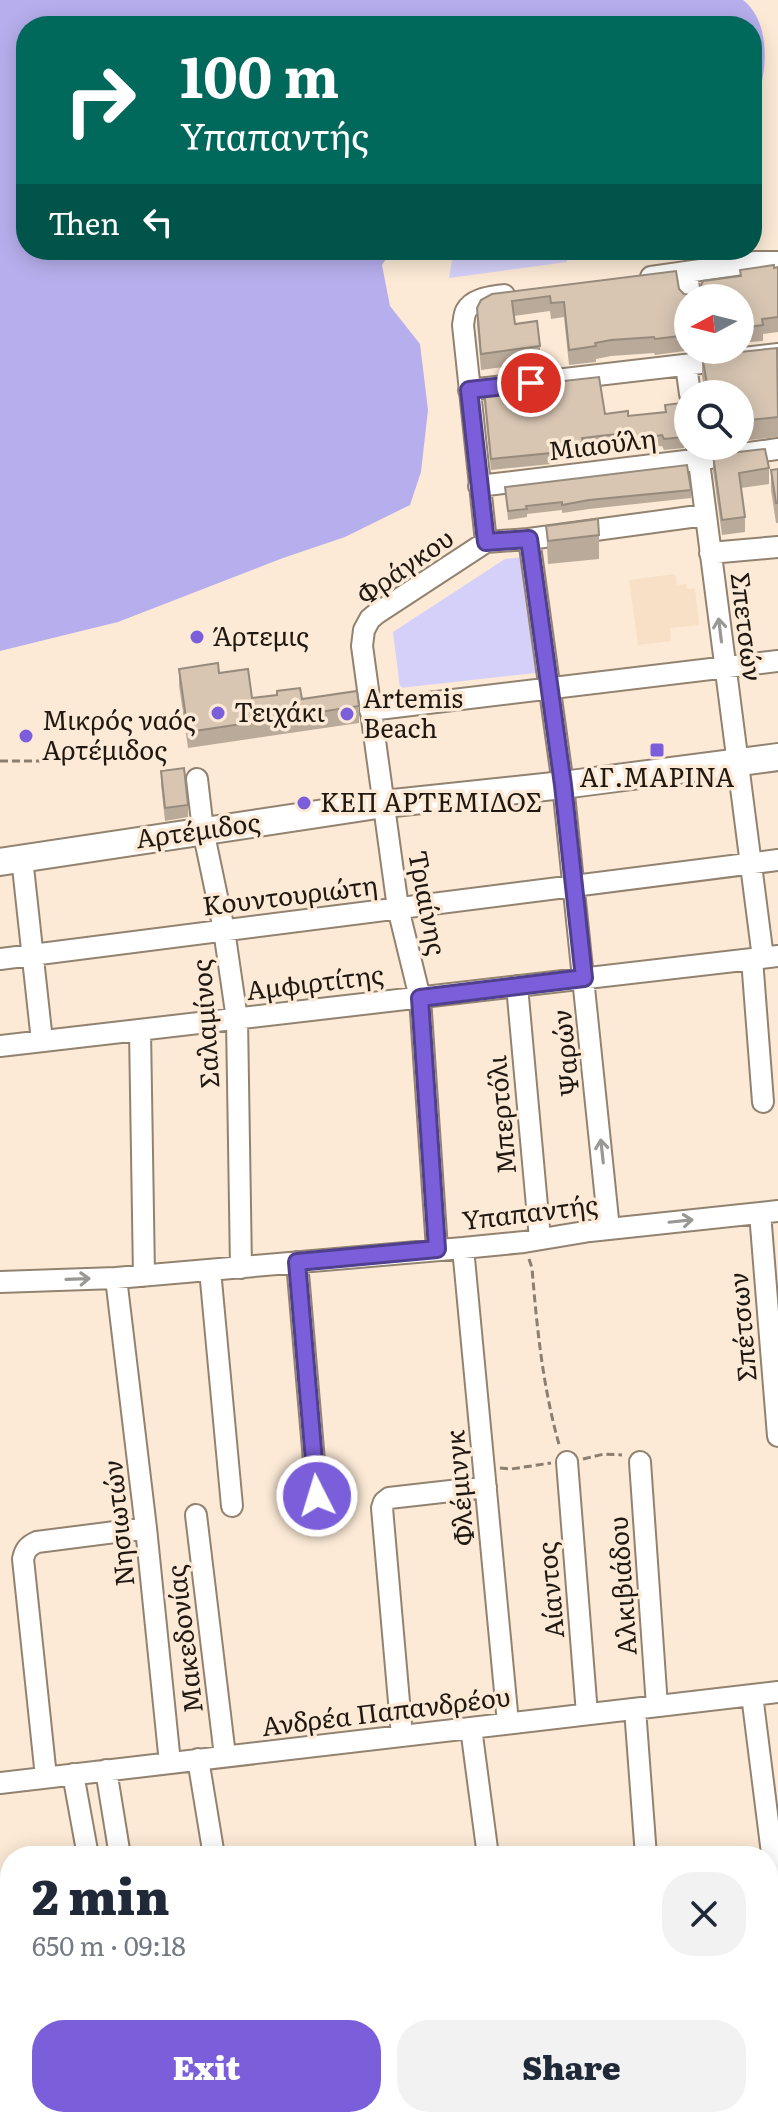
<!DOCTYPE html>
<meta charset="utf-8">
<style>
:root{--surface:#fff;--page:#f2f2f3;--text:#1f2937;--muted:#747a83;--accent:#7b5fda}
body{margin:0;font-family:Literata,serif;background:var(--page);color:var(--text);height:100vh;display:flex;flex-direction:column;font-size:30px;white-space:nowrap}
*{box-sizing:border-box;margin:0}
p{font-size:26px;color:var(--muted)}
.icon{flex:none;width:44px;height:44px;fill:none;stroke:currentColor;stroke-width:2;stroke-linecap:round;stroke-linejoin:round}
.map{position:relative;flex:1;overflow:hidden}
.sheet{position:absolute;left:0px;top:1846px;width:778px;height:282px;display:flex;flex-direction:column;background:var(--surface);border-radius:32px 32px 0 0;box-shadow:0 4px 20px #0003}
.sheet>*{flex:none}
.top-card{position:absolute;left:16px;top:16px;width:746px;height:244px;border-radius:32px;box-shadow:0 4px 20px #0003;background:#00695c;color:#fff;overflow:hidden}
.needle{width:52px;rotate:263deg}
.tools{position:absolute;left:674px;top:284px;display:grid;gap:16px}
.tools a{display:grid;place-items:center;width:80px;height:80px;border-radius:50%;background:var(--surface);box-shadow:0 4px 20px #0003;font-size:40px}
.pin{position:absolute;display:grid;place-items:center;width:68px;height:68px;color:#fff;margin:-34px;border:4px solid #fff;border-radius:50%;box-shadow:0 2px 8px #0007}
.me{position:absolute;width:88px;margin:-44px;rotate:355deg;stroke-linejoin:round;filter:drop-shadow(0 0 6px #0008)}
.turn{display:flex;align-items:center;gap:28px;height:168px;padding:0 32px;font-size:36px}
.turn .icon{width:104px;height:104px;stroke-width:2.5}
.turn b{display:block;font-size:56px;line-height:68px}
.then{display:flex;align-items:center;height:76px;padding:0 32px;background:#0003;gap:16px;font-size:30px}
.round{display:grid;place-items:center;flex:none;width:84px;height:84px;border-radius:32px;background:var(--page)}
.head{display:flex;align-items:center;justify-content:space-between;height:136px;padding:0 32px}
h1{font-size:48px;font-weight:800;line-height:60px}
.primary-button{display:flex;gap:16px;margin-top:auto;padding:16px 32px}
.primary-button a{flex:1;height:92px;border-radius:32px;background:var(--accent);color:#fff;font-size:32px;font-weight:800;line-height:92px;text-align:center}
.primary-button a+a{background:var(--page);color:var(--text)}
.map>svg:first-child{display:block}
</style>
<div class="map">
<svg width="778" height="2127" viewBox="0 0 778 2127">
<rect width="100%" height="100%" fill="#fcead6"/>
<!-- built -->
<path fill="#f7e0c5" d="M675,574L677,585L686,584L687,589L695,588L699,625L670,628L671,641L638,645L629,580Z"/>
<!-- green -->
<path fill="#d5d0f9" d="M454,250H566L567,262L449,278Z
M522,557L536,673L400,688L393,632L505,559Z"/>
<!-- water -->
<path fill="#b7afed" d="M0,0H743C773,23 768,80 752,109V26H26V250H392L382,265L390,306L420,344L428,410L421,472L410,505L345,537L283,558L118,622L0,651Z"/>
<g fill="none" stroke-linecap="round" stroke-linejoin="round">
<defs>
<path id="minor" d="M687,272L690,298
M651,277L756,262H778
M686,365L690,394
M469,390L778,354
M697,446L763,958
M742,454L778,449
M479,486L710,458
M529,539L563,785L609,1229
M486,542L529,539L705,515
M710,553L778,547
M370,710L778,661
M197,779L203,830L224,930L237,1019L241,1268
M22,858L42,1041
M0,959L778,860
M752,959L763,1102
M517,986L540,1239
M140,1030L144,1276
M0,1046L778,956
M760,1213L778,1436
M463,1248L508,1723
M437,1249L420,998L398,908L362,646L364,630L370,619L376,614L486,542L463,325C464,320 464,315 466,311C473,298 492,297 504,295
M297,1262L317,1496
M210,1270L232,1506
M116,1278L146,1528L170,1763
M0,1282L116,1278L463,1248L524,1242L590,1231L778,1211
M567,1462L587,1714
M640,1462L657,1706
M196,1515L225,1756
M752,1695L778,1901
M635,1709L646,1856
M471,1728L488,1856
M402,1736L382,1508L384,1502L389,1498L486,1487
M198,1759L214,1856
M106,1770L120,1856
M73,1774L88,1856
M46,1777L23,1559C25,1550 28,1546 37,1542L146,1528
M0,1783L778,1692
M17,2118L18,2127
M110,2118L111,2127
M284,2118L285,2127
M457,2118L458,2127
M560,2118L561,2127
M665,2118V2127"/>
<path id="major" d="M0,862L384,804L563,785L778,757"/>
</defs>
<!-- minor casing -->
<use href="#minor" stroke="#928270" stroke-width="24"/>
<!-- major casing -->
<use href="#major" stroke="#928270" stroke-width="30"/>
<!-- path -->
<path stroke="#8b7f72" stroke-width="3" stroke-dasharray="8 4" stroke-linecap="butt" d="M0,761H54
M529,1259L532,1268C537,1329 543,1389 560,1448
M583,1459L604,1454L622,1455
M500,1468L511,1469L551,1463"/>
<!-- minor -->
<use href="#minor" stroke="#fff" stroke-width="20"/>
<!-- major -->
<use href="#major" stroke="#fff" stroke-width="26"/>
</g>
<!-- wall -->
<path fill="#baaa9a" d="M778,267V332L763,334V341L748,342L747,332L740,333V298H688V350H692L655,355L654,353L611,356L596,359V362L569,365L564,317L551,319L550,311L514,316L515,324L540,346V362L481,370L477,323V308L492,294L679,289L684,294L691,295L740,276V270Z
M778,352V437L740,441V394H705L702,376V356Z
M484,390L605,414L628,416L665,412V405L683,425L688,424V438L685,440L684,448L664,450L662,446L634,450L633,443L583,449V453L551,457V464L491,470L484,401Z
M713,455L769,468V484L741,488L745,517V532L722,535L713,470Z
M778,469V523H776L771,490V470Z
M505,487L691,490V498L589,509L562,513V510L527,514V517L508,520Z
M546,526L599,535V559L548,564Z
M179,669L219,673L252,698L302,699L359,706V723L188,748L179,685Z
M161,771L188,805V817L165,821L161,784Z"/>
<!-- shaded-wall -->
<path fill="#978b7d" d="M688,427V438L685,440L684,448L685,429Z"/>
<!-- building -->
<path fill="#d8c6b3" stroke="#978b7d" stroke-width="2" d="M774,265V268L778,267V317L762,319L763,325L748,327L747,316L740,317V298H688V335L655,339L654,337L611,340L595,343L596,346L569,350L564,302L551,303L550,296L512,301L515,324L537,321L540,346L481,354L477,308L481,300L492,294L676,271L679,289L684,294L691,295L698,292L703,281L741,276L740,270Z
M777,348L778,417L740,421V394H709L702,356Z
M599,377L605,414L628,411V416L666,412L665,405L681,403L683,425L688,424L684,437L664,439L662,435L634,439L633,432L582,438L583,442L551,446V453L491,459L484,390Z
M765,449L769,468L739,473L745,517L722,520L713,455Z
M687,465L691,490L589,500L562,505V502L526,506L527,509L508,511L505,487Z
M778,469V503H776L771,470Z
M598,519L599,535L548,541L546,526Z
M218,663L219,673L248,669L252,698L277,695V691L300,688L302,699L357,691L359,706L188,732L179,669Z
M184,768L188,805L165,808L161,771Z"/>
<!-- one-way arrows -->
<defs><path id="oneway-shaft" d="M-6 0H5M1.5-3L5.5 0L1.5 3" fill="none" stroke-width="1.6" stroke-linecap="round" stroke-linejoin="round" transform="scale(2)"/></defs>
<g stroke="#9a9894">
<use href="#oneway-shaft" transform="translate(720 630) rotate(-97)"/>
<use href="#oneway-shaft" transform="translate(602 1151) rotate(-96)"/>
<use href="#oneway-shaft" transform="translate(681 1221) rotate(-6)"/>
<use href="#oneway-shaft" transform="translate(78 1279) rotate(-2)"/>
</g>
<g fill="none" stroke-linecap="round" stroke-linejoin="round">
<defs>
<path id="route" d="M317,1496L297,1262L437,1249L420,998L584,978L563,785L529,539L486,542L469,390L531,383"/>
</defs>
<!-- route casing -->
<use href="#route" stroke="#503e8e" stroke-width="20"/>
<!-- route -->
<use href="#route" stroke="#7b5fda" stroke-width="14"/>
</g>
<!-- markers -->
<g fill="#7b5fda" stroke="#fcead6" stroke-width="3">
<circle cx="197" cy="637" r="8"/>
<circle cx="218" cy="713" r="8"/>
<circle cx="347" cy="714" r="8"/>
<circle cx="26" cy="736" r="8"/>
<rect x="649" y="742" width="16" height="16" rx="4"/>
<circle cx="304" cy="803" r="8"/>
</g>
<g text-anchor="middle" stroke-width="7" stroke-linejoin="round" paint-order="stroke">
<!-- street labels -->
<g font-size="26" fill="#1f1912" stroke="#fcead6">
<text transform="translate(602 445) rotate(-7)" y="9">Μιαούλη</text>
<text transform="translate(405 567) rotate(-35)" y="9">Φράγκου</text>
<text transform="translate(746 627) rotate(83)" y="9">Σπετσών</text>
<text transform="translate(198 831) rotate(-8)" y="9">Αρτέμιδος</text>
<text transform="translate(290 896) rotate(-7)" y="9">Κουντουριώτη</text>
<text transform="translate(427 903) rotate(79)" y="9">Τριαίνης</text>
<text transform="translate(315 983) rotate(-7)" y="9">Αμφιρτίτης</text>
<text transform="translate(206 1024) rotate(-94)" y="9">Σαλαμίνος</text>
<text transform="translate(566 1053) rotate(-96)" y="9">Ψαρών</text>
<text transform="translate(502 1115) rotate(-95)" y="9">Μπερτόλι</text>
<text transform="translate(530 1213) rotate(-7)" y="9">Υπαπαντής</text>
<text transform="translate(743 1327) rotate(-95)" y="9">Σπέτσων</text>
<text transform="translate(460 1488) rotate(-95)" y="9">Φλέμινγκ</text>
<text transform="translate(119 1523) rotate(-96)" y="9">Νησιωτών</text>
<text transform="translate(623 1586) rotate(-94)" y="9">Αλκιβιάδου</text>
<text transform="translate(551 1590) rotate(-95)" y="9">Αίαντος</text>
<text transform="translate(185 1639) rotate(-97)" y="9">Μακεδονίας</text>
<text transform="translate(386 1712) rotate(-7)" y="9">Ανδρέα Παπανδρέου</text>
</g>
<!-- poi labels -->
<g font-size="26" fill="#1f1912" stroke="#fcead6" text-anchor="start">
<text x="213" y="646">Άρτεμις</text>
<text x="363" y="708">Artemis<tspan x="363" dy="30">Beach</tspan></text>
<text x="234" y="722">Τειχάκι</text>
<text x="42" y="730">Μικρός ναός<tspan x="42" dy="30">Αρτέμιδος</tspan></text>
<text x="657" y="787" text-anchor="middle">ΑΓ.ΜΑΡΙΝΑ</text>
<text x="320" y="812">ΚΕΠ ΑΡΤΕΜΙΔΟΣ</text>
</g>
</g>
</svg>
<div class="tools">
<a><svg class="needle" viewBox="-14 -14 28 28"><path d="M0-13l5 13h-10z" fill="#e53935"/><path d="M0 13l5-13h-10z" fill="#747a83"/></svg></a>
<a><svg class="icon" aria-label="search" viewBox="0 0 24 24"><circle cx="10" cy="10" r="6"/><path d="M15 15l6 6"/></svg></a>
</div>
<div class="pin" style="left:531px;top:383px;background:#d93025"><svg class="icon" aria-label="arrive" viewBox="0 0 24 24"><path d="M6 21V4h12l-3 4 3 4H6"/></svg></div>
<svg class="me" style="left:317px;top:1496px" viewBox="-20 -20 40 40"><circle r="17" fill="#7b5fda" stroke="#fff" stroke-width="3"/><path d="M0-11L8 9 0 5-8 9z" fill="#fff"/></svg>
<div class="top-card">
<div class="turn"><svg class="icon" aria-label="right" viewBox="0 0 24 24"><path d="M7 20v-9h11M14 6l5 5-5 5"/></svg><div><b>100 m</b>Υπαπαντής</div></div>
<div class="then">Then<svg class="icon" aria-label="left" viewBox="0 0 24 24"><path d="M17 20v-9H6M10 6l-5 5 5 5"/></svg></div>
</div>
<section class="sheet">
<div class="head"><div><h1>2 min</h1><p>650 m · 09:18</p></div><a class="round"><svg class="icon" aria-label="close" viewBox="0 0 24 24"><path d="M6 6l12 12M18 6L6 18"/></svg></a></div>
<div class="primary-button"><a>Exit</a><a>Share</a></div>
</section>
</div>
